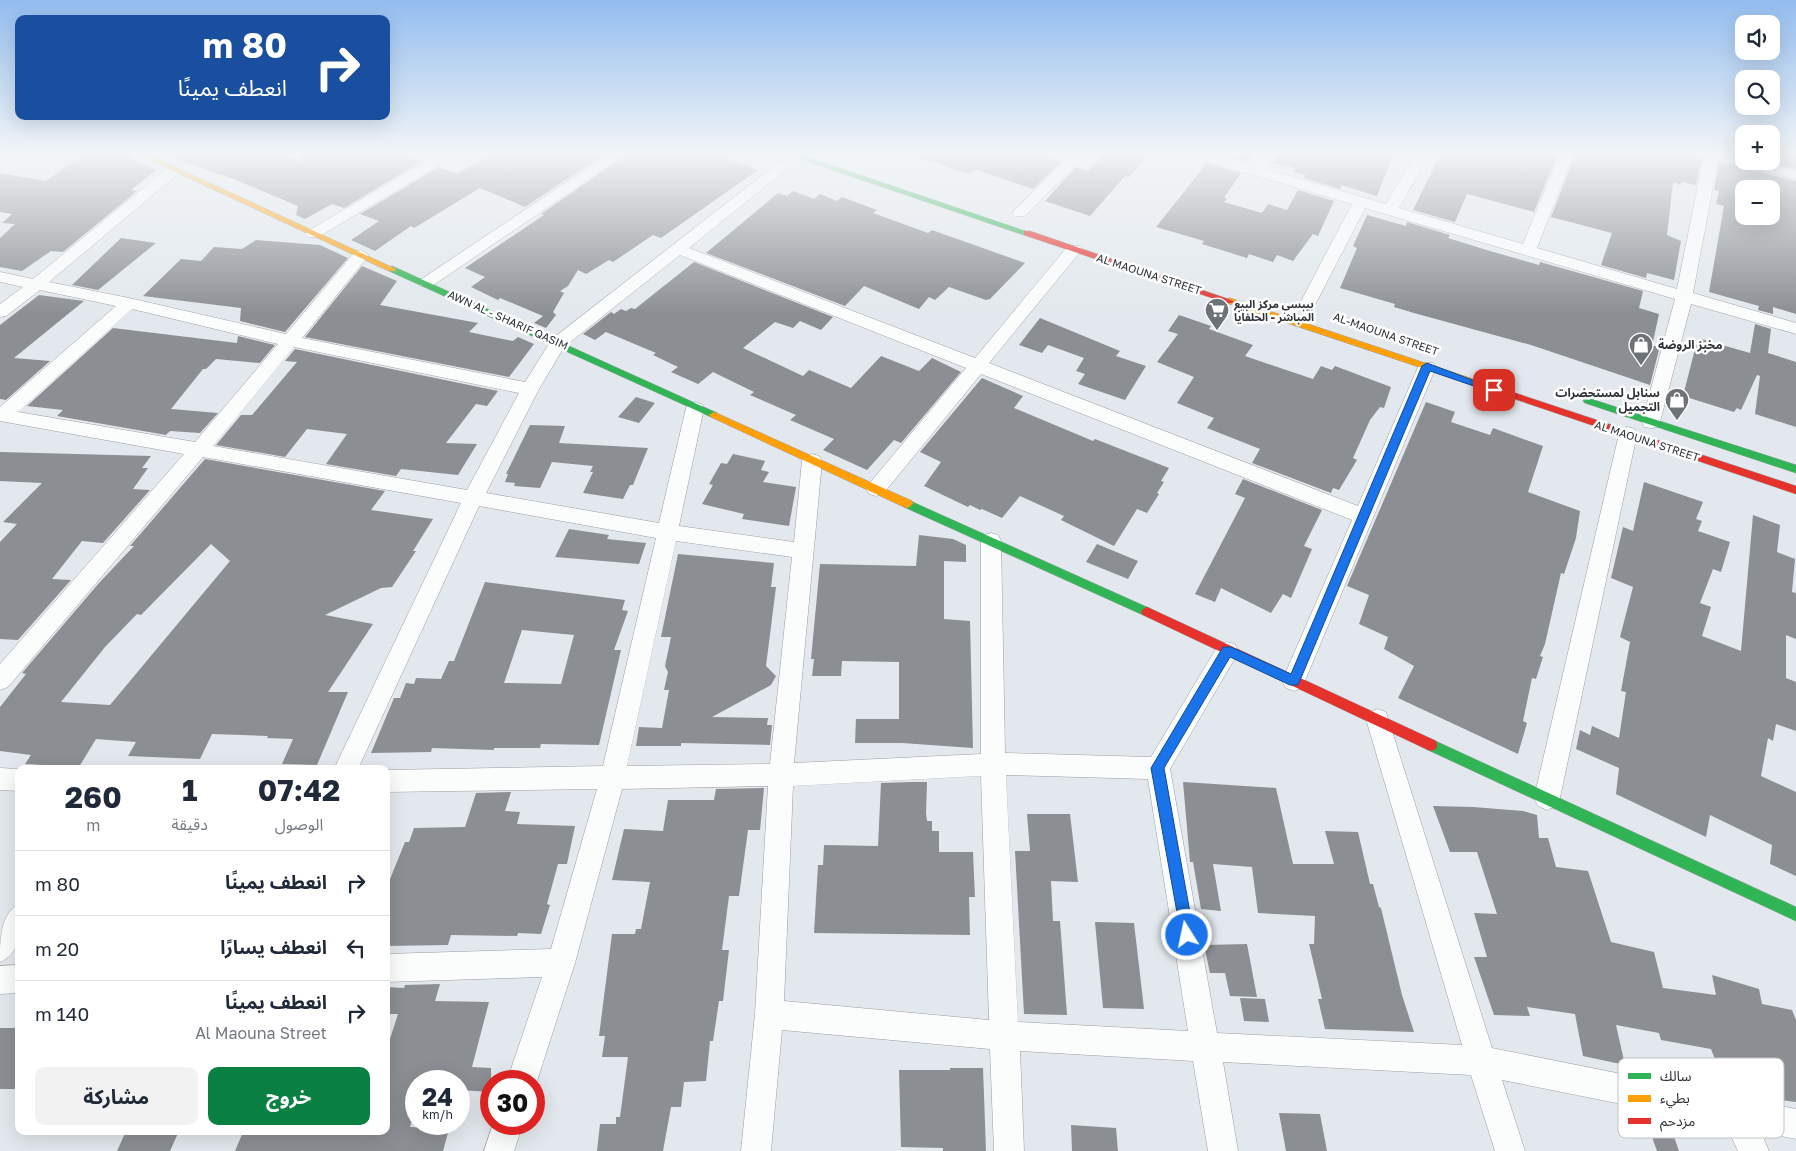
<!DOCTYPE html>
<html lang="ar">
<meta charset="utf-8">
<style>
:root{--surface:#fff;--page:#f2f2f3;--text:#1f2937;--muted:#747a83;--line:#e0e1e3;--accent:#0b8043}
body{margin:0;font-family:"Golos Text","Noto Sans Arabic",sans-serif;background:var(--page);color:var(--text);direction:rtl;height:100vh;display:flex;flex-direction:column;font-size:19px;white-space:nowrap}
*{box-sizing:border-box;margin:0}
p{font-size:16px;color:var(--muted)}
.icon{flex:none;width:28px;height:28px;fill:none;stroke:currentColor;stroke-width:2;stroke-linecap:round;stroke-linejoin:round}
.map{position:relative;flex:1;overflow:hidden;direction:ltr}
.sheet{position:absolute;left:15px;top:765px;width:375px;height:370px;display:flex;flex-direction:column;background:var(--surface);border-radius:10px;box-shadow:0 5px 20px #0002;direction:rtl}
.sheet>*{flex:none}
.guide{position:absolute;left:15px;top:15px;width:375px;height:105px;border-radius:10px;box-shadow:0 5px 20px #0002;direction:rtl;background:#1a4fa0;color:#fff;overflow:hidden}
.buttons{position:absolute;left:1735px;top:15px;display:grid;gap:10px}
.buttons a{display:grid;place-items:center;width:45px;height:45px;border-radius:10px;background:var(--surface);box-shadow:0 5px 20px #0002;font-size:25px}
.speed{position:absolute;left:405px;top:1070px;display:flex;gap:10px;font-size:25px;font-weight:700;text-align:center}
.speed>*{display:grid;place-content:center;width:65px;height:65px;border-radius:50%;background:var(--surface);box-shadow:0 5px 20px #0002;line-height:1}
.speed small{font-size:12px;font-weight:400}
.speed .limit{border:8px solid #d22;background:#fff;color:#111}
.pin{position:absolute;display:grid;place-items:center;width:42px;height:42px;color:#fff;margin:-21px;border-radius:10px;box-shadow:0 2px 8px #0006}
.me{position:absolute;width:55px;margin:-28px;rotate:350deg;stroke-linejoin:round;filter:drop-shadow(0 0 4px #0008)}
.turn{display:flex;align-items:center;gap:18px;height:105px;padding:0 20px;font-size:22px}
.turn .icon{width:65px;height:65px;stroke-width:2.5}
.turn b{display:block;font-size:35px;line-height:42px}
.eta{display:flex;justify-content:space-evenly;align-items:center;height:85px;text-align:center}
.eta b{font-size:30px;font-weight:700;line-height:35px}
.primary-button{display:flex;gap:10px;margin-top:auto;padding:10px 20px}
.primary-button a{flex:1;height:58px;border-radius:10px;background:var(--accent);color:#fff;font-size:20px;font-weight:700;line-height:58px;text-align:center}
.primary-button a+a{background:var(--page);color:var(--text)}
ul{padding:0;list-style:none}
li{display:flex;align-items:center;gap:15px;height:65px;padding:0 20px;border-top:1px solid var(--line)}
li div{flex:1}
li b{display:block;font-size:19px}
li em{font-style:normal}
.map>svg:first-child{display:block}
</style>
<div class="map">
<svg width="1796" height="1151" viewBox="0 0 1796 1151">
<rect width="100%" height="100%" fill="#e2e8ed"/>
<!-- building -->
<path fill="#8b8f93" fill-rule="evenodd" d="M86,153H128L132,159L156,170L131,190L136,191L131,196L63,252L51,251L22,271L0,267V238L15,224L2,223L12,214L0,212V173L46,181Z
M159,153H282L300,161L302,153H402L421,162L344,208L332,204L305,219L296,215L298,206L236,180Z
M492,153H606L525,207L480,188L414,228L411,226L375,251L351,240L379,221L360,214L439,167L457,174Z
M629,153H716L758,170L661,238L653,235L613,262L609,260L586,274L578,270L568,286L560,291L564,293L553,312L556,315L546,328L534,323L543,316L500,298L498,300L471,287L485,277L465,268L544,215L541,214Z
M918,153H1034L1061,162L1033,189L974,169L969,174L918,157Z
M1105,153H1150L1129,177L1125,176L1090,216L1045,201L1076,167L1088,171Z
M1217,153H1254L1248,162Z
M1280,153H1394L1377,196L1341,185L1340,189L1304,178L1306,175L1293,172L1295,168L1273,163Z
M1441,153H1558L1534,212L1467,194L1455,222L1413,210Z
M1576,153H1686L1702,157L1696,185L1682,182L1681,185L1673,182L1667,235L1681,241L1674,280L1647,273L1646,278L1601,265L1612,233L1551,217Z
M1771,153H1796V169L1771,163Z
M1719,162L1796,181V314L1773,307V314L1758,310L1759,306L1709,292L1724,206L1716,204L1719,191L1714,190ZM1744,189H1771V216H1744Z
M1207,163L1241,173L1224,198H1227L1224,202L1262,213L1268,204L1287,210L1298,190L1334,201L1318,236L1313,234L1293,261L1277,255L1273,262L1249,254L1247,258L1202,244L1204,241L1156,227Z
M793,191L814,199L820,194L837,201L842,197L877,210L873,213L928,233L932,230L1025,263L990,299L986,300L949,287L935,300L929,297L919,309L864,286L845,306L706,253L778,193L787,196Z
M1367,215L1406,226L1407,222L1450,235L1448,238L1490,251L1539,265L1540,262L1643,291L1639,308L1659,314L1652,346H1660L1650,385L1531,345L1414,313L1394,307L1395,304L1340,288L1357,248L1353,246Z
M121,238L156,243L98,290L72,285Z
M256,240L320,245L348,258L285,332L240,321L241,308L143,296L181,259L201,261L214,247L242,249Z
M694,262L833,317L821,330L800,321L793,328L775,322L743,348L803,376L809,370L851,388L881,356L919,371L932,358L961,372L901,443L894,440L867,470L823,450L834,439L790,420L796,415L750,395L754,392L713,372L698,384L671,372L678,367L653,355L656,353L606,332L595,340L583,334L611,312L614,314L621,309L626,311L631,308L635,309Z
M362,266L397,281L380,305L478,323L469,332L513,341L518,337L534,344L509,377L305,337Z
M39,295L84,301L14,358L50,361L6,400L0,399V325Z
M1179,315L1211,326L1209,329L1253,345L1245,356L1313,379L1321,366L1332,370L1335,366L1391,387L1384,408L1380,407L1370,420L1353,458L1357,460L1339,490L1333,488L1331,493L1252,463L1260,449L1207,428L1214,418L1177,403L1194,377L1157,362L1178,334L1168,331Z
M1040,318L1120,351L1116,356L1146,366L1125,400L1078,384L1085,374L1076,371L1084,358L1048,345L1042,353L1019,345Z
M1755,324L1771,329L1768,353L1796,362V427L1755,414L1760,376L1757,375L1741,410L1737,408L1734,412L1683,396L1696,345H1701V339L1750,353Z
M113,328L237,343L238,336L275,345L260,363L216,359L206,369H203L171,409L218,413L200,433L170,431L166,435L57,416L63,410L27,406Z
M295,349L498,391L487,406L476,404L446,443L477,444L458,475L401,469L396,476L326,464L347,434L307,429L285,457L216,445L241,415H252L297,362L285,361Z
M982,378L1023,396L1014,408L1093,441L1095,439L1169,468L1161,481L1164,482L1157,493L1159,494L1147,513L1137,509L1114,546L1061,520L1064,516L1020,496L1002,518L982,509L980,510L970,505L968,507L924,486L941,462L920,452Z
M636,397L655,403L639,423L618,417Z
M1426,402L1455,412L1451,422L1490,435L1493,428L1543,446L1528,492L1580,511L1576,538L1564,574L1561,573L1545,644L1540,656L1543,657L1536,679L1532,678L1523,721L1527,723L1518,754L1398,698L1414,666L1384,649L1388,637L1359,624L1369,595L1347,586Z
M530,425L565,426L559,443L648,448L633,485H630L623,499L583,493L593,472H590L593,466L552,462L540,488L514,486L515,483L505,482L508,474H506Z
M0,452L151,456L142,468H148L133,489L150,490L103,543L82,541L52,579L71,580L18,640L0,639V542L17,524L3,522L42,483L0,481Z
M733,454L765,461L761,470L769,472L763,482L796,487L789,526L742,519L744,514L702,504L713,485L709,484L721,463L727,464Z
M205,459L385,491L371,510L433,519L413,551H416L392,587L381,588L325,615L373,624L328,692H348L317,765L282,764L293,739L267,738L268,736L212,734L200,759L128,756L136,742L96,739L79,767L25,764L31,755L0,751V707L26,674L22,673L99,583L134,546H130ZM211,544L230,561L110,705L61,702L105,647L137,614L141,615Z
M1243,479L1322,510L1304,546L1312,549L1291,598L1283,594L1271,613L1221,588L1215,602L1195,594L1245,498L1235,494Z
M1644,482L1703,502L1696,519L1702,521L1698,531L1730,542L1721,572L1713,569L1700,603L1711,607L1702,636L1741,651L1753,515L1780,525L1777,552L1795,559L1792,592L1796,593V639L1786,635V678L1796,682V731L1776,724L1773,741L1768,738L1761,776L1796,792V876L1770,864L1772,845L1710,815L1706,837L1616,794L1619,768L1576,749L1580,730L1590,735L1592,726L1619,738L1626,692L1621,691L1630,642L1620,637L1633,587L1611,578L1623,527L1633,531Z
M569,529L609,535L607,539L646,543L639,564L555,557Z
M919,535L953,539L966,545V562L944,561V619L970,621L973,748L902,743H855L856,719H899V662L842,661L841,676H812L814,659H811L820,564L916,566Z
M1097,544L1138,561L1128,579L1086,562Z
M678,554L774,563L771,587H776L766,666L776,676L771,685L712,717L768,718L767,725H772L770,745L681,743V746H636L639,727L662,728L669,690H664L668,672L665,666L671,637H661Z
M485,582L625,600L622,610L628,611L614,650H621L599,745L541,744L540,748H494V750L432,748L431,752L371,753L394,698H400L406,683L414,684L416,678L441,679L449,661H454ZM522,630L574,635L561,684L504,683Z
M910,782H927L926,814L927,821H932V831H939V852H973L975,897H969L970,935L814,933L818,865H823L824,845L878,846L881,783Z
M1183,782L1276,788L1293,864H1334L1325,831L1358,832L1370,884H1373L1379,907L1381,908L1402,995L1414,1032L1325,1029L1318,999H1322L1309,944H1314L1315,916L1258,913L1252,867L1213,864L1221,911L1201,909L1193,862H1190Z
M764,788L760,830H748L739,896H729L722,950H729L723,1001H719L713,1041H710L706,1081L684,1082L681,1107H671L663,1151H597L600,1124H616V1117H620L628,1057H602L605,1036H599L612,934H635L636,929H641L650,882L612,880L624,829L663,831L668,800H714L716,789Z
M511,792L505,811L520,812L517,824L575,826L567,864H558L547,904L550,905L541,934L518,933L517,936L451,935L448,945L386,946V889L405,842H409L414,828L465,827L476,793Z
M1433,806L1473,807L1523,811L1537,815L1539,838H1548L1556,867L1588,871L1611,942L1654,952L1663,988L1716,995L1712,975L1759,989L1762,1004L1792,1010L1796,1020V1102L1749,1096L1742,1078L1721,1075L1711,1049L1661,1040L1659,1033L1616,1025L1625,1065L1583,1056L1575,1014L1527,1007L1530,1016L1494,1015L1474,957H1487L1474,913L1497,914L1477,852H1450Z
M1027,814H1070L1078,882L1051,881L1053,921H1060L1067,1015L1024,1014L1015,851H1030Z
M1095,922L1134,923L1144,1009L1103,1008Z
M1247,944L1257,997L1230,996L1225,973H1210L1204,945Z
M440,984L435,1001L489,1002L472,1067L491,1068V1092L459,1090V1081H416V1106L410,1127L449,1129L443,1151H235L243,1132L322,1134L323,1131H386V1051L398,1014H386V987L404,988L405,985Z
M1240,998L1265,999L1269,1022L1244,1021Z
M0,1028H19V1089H0Z
M950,1068H983L986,1151H943V1148L901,1147L899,1070H950Z
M1279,1113L1320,1114L1327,1151H1286Z
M1071,1125L1116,1128L1118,1151H1072Z
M1648,1126L1671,1128L1679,1151H1657Z
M126,1131H179L170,1151H117Z"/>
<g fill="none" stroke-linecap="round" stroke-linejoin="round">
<defs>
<path id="street" d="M2,153H19L0,164Z
M407,153H427L436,157L442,153H459L318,237H308L305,234L308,231L425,162Z
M610,153H627L432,286H420L418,283L420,280Z
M791,153H801L803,156L689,248L975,358L1068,246H1080L1082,249L1080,252L989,363L1358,506L1418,367L1421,363H1433L1436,367L1302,688L1294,691L1286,688L1282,681L1352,520L981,374L883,494L876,496L869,494L866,489L869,484L966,368L680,255L564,347L539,389L486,493L659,523L686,408L688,404L695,402L702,404L704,408L679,526L794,542L802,461L805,456L812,454L819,456L822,461L794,763L981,754V541L984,535L991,533L998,535L1001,541L1005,753L1151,757L1219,644L1227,642L1235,644L1238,651L1235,658L1170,769L1217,1033L1462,1045L1366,719L1370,712L1378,709L1386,712L1492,1048L1796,1109V1139L1761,1132L1769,1151H1738L1726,1125L1502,1080L1525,1151H1495L1471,1075L1223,1062L1238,1151H1208L1193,1061L1020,1051L1024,1151H994L990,1049L782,1030L771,1151H741L755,1014L768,786L622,789L575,963L537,1081L534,1089V1081H507L542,977L386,982V954L551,949L597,789L386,792V770L603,766L656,538L479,506L358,769H334L461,503L203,457L8,687L0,690V664L184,454L0,421V407L116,306L40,290L6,316L0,317V304L23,287L0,282V272L33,279L170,166H180L182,169L180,172L49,282L129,298L286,334L355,252L361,250L369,255L302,338L525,382L552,339ZM132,309L278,344L195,442L18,412ZM294,347L519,393L467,490L213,446ZM676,541L792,557L770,764L627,766ZM1006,775L1148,779L1188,1031L1018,1022ZM981,776L989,1020L784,1001L793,786Z
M831,153H846C842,159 839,160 832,158Z
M1072,153H1087L1025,216H1015L1012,213Z
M1187,153H1210L1254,166L1264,153H1278L1266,169L1386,204L1416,153H1430L1399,208L1523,244L1560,153H1574L1537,248L1677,289L1704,156L1701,153H1725L1744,158V161H1758L1796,171V179L1718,160L1693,293L1796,323V334L1691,304L1660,422L1658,427L1651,428L1644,427L1642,422L1675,299L1365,208L1314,307L1312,311H1300L1298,307L1352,204L1189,156Z
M1628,427L1635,429L1637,434L1560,798L1556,806L1547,810L1538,806L1534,798L1619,434L1621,429Z
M0,768L19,769V791L0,790Z
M19,904C19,926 24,952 0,962C0,940 0,914 19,904Z
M19,965V993L0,994V966Z
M493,1124H523L514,1151H484Z"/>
<path id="fast" d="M783,153H795L1031,233L1024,235Z
M392,266L717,413L719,415L714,418L711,417L389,271L388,269Z
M1588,398L1796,465V473L1585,403L1583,401Z
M908,500L1151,609L1153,612L1151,615H1143L904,507L903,504Z
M1431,739L1796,907V921L1426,749L1425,745L1426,741Z"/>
<path id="slow" d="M135,153H145L396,269L395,271H389Z
M1230,298L1485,383L1487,385L1485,387H1479L1227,303V299Z
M714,412L912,501L913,504L908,508L904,507L711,417L709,415Z"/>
<path id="jam" d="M1024,231H1030L1234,301L1233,303H1227L1024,235Z
M1482,382L1796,486V494L1479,387V383Z
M1147,607L1436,741L1437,745L1436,749L1431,751L1426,749L1143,615L1141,612L1143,609Z"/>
</defs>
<!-- street casing -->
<use href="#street" stroke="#9b9fa3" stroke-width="1"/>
<!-- fast casing -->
<use href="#fast" stroke="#9b9fa3" stroke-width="1"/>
<!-- slow casing -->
<use href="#slow" stroke="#9b9fa3" stroke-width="1"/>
<!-- jam casing -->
<use href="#jam" stroke="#9b9fa3" stroke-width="1"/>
<!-- street -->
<use href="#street" fill="#fbfcfc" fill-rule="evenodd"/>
<!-- fast -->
<use href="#fast" fill="#30b455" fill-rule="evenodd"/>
<!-- slow -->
<use href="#slow" fill="#ff9f0a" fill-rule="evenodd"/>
<!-- jam -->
<use href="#jam" fill="#e5322d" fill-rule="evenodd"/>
</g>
<!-- sky -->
<linearGradient id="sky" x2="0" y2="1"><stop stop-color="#93bdef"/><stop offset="0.49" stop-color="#f2f5f7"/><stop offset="1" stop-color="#f2f5f7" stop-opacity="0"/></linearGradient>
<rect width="1796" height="314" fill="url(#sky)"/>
<!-- route -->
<path fill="#1a73e8" stroke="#114b97" d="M1427,363L1499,390L1494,393L1430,371L1298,685H1290L1230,657L1164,768L1194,935L1192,940L1187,942L1182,940L1151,768L1223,647H1231L1291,674L1422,366Z"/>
<!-- icons -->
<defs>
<symbol id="supermarket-pin" viewBox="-11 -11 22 30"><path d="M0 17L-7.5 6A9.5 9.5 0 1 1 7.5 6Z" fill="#6d7276" stroke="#fff"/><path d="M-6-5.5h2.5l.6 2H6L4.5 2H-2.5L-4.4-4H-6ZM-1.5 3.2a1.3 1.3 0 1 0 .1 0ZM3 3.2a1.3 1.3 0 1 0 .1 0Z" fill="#fff"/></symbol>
<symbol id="shop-pin" viewBox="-11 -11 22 30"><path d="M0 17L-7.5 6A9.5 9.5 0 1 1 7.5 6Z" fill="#6d7276" stroke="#fff"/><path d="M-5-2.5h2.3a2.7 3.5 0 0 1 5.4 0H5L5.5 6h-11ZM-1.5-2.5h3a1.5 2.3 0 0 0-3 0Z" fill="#fff"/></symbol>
</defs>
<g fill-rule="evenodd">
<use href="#supermarket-pin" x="1203" y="296" width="28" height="38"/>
<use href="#shop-pin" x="1627" y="331" width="28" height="38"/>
<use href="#shop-pin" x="1663" y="386" width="28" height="38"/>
</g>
<g text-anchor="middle" stroke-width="5" stroke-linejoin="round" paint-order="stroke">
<!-- far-street labels -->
<g font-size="11" fill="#2e3236" stroke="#fff">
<text transform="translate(1149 274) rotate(18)" y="4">AL MAOUNA STREET</text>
<text transform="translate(508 320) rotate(24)" y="4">AWN AL - SHARIF QASIM</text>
<text transform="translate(1386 334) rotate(19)" y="4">AL-MAOUNA STREET</text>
<text transform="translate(1647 441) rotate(18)" y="4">AL MAOUNA STREET</text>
</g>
<!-- far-poi labels -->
<g font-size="11" font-weight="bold" fill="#2e3236" stroke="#fff" text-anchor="start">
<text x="1234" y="308">بيبسي مركز البيع<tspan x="1234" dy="13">المباشر - الحلفايا</tspan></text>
</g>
<!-- poi labels -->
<g font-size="12" font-weight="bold" fill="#2e3236" stroke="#fff" text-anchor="start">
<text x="1658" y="349">مخبز الروضة</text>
<text x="1660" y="397" text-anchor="end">سنابل لمستحضرات<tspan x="1660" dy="14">التجميل</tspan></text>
</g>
</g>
<!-- legend -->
<rect x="1618" y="1058" width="166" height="80" rx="8" fill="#fff" stroke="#c0c2c3" stroke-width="1"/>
<rect x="1628" y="1073" width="23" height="6" fill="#30b455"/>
<rect x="1628" y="1095" width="23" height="7" fill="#ff9f0a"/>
<rect x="1628" y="1118" width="23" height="6" fill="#e5322d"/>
<g font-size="14" fill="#2e3236">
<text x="1660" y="1081">سالك</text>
<text x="1660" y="1103">بطيء</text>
<text x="1660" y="1126">مزدحم</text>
</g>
</svg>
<div class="buttons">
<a><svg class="icon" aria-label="sound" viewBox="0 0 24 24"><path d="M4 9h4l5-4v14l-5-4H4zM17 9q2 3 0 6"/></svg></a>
<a><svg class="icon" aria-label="search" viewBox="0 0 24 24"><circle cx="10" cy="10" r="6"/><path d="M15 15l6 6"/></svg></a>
<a>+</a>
<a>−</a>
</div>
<div class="speed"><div>24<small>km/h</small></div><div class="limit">30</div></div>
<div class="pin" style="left:1494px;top:390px;background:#d93025"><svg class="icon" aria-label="arrive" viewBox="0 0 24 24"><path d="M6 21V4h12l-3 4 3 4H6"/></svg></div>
<svg class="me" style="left:1187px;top:935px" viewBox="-20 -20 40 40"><circle r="17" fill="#1a73e8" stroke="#fff" stroke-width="3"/><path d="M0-11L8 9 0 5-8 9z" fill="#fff"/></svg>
<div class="guide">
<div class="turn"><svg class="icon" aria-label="right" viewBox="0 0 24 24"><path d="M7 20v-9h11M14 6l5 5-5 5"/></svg><div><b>80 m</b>انعطف يمينًا</div></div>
</div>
<section class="sheet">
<div class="eta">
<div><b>07:42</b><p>الوصول</p></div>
<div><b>1</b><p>دقيقة</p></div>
<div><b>260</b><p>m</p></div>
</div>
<ul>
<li><svg class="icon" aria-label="right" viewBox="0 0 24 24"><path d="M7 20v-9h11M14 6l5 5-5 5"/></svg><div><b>انعطف يمينًا</b></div><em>80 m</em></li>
<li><svg class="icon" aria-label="left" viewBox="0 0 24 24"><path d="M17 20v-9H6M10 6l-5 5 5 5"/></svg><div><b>انعطف يسارًا</b></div><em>20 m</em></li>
<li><svg class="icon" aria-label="right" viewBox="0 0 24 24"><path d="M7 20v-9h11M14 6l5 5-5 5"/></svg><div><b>انعطف يمينًا</b><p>Al Maouna Street</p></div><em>140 m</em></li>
</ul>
<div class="primary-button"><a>خروج</a><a>مشاركة</a></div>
</section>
</div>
